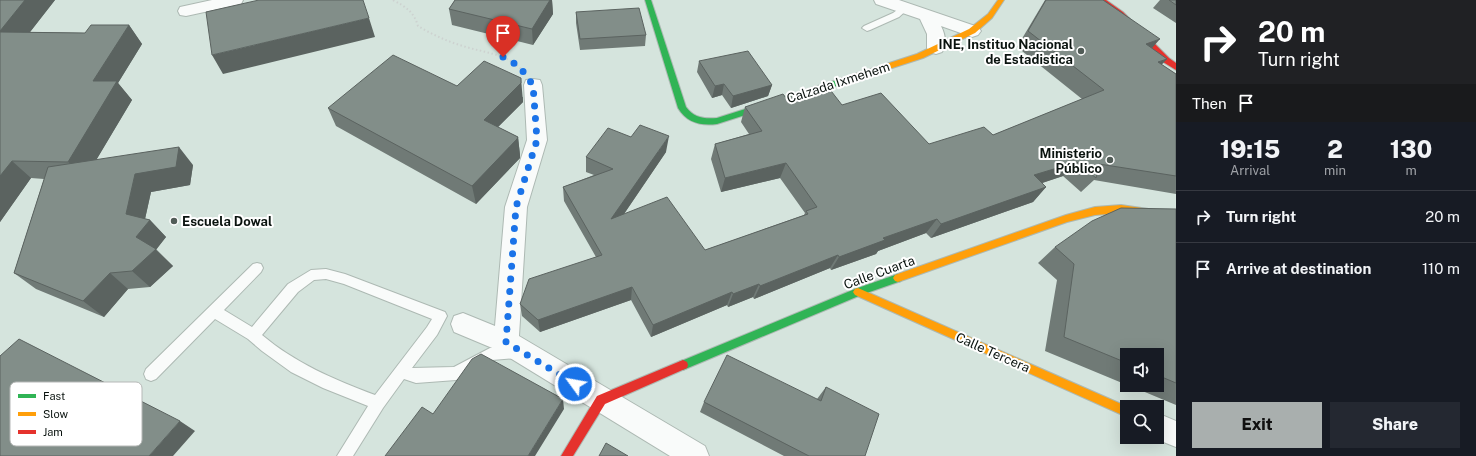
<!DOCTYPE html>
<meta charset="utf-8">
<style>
:root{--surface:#171b24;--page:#242831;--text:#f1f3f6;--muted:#9ea1a6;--line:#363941;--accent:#a9afae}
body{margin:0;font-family:"Public Sans",sans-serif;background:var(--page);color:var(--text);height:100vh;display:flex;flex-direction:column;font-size:15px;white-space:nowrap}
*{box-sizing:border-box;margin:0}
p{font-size:13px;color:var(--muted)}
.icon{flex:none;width:22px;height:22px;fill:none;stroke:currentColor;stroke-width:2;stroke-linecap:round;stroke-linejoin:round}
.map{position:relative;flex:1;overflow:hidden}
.panel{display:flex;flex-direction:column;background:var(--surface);width:300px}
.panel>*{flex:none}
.hud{background:#202124;color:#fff;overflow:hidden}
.tools{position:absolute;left:1120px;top:348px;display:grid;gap:8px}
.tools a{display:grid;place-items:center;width:44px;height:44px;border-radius:0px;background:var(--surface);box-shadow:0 4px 16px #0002;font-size:20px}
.pin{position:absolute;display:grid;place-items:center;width:34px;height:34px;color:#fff;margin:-41px -17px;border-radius:50% 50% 50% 0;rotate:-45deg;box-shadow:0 0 4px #0007}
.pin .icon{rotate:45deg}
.me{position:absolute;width:44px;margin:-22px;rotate:302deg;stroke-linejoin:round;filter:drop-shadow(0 0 3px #0008)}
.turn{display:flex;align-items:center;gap:14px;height:84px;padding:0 16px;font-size:18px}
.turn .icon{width:52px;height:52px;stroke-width:2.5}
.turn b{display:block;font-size:28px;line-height:34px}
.then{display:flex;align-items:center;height:38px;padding:0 16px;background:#0003;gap:8px;font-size:15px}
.eta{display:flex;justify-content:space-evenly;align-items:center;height:68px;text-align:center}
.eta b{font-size:24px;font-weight:800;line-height:28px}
.action{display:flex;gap:8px;margin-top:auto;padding:8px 16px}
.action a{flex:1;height:46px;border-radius:0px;background:var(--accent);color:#111;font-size:16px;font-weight:800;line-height:46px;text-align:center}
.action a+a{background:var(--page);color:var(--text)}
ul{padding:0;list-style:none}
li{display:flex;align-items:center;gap:12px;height:52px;padding:0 16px;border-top:1px solid var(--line)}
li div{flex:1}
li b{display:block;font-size:15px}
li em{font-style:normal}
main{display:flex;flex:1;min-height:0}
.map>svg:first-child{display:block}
</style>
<main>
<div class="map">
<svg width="1176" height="456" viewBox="0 0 1176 456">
<rect width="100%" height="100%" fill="#d5e4dd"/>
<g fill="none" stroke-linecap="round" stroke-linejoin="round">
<defs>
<path id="lane" d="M904,5L909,8L899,17L870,30L867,31L862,28L864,26L893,13Z
M257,263L261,264L263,268L261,272L224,310L252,327L288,284L311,270L326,269L345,274L445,312L447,316L437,335L412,368L454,367L490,348L518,346L523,348L525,352L523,356L518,358L492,360L456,380L416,383L404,379L383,408L353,456H337L368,406L323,388L291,372L262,351L248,339L215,319L156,379L151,381L146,379L144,374L146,369L253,264ZM326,279L344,284L432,319L427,327L375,395C335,380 295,363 262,335L298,292L314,280Z"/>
<path id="street" d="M212,0H243L241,4L186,16L180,15L178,11L180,7Z
M874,0H899L978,27L981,31L978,35L972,37L941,26C945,34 947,44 942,52L936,54L930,52L927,48V34L920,19L876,4Z
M533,79L540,80L542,85L547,140L527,207L519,336L705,446L709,456H670L497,350L454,332L451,324L454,316L463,313L495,326L505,207L527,140L524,85L526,80Z
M1157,413L1176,421V447L1151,437H1157Z"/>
<path id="fast" d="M645,0H651L686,107C694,118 704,119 717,118L843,78L847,81L846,83L717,124C701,126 687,123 678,108Z
M898,274L901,275L903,278L901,281L861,295L683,370L679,368L678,365L679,362L855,289Z"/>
<path id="slow" d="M998,0H1004L992,18L975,33L923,58L843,84L839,81L840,79L917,54L969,29L988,14Z
M1121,205L1176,213V221L1121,213L1095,215L1067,222L898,282L895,281L893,278L895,275L1066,215L1095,207Z
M858,288L1128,407L1127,417L855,295L853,292L855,289Z"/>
<path id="jam" d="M1099,0H1106L1123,12L1169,58L1176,63V70L1163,62L1119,16Z
M683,360L687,362L688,365L687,368L605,404L573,456H561L597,396Z"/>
</defs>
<!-- lane casing -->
<use href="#lane" stroke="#adb9b3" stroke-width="2"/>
<!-- street casing -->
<use href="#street" stroke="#adb9b3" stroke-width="2"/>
<!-- fast casing -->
<use href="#fast" stroke="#adb9b3" stroke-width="2"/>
<!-- slow casing -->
<use href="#slow" stroke="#adb9b3" stroke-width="2"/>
<!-- jam casing -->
<use href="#jam" stroke="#adb9b3" stroke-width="2"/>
<!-- path -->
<path stroke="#cdd2d0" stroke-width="2" stroke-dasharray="1.5 2.5" stroke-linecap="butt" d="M393,0C406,7 414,12 418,26L423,29C436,36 449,42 463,46C484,53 506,53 522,70"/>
<!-- lane -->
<use href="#lane" fill="#f9fbfa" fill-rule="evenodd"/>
<!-- street -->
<use href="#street" fill="#f9fbfa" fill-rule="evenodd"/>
<!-- fast -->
<use href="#fast" fill="#30b455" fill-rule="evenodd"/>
<!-- slow -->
<use href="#slow" fill="#ff9f0a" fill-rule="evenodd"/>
<!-- jam -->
<use href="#jam" fill="#e5322d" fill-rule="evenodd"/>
</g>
<!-- wall -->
<path fill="#707a76" d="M0,0H55L30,32L85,33L129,25L142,44L118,83L132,100L96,160L193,165L190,185L151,192L145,219L150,220L166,237L156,249L173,266L150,287L128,289L104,317L36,289L14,273L44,179L31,178L0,222Z
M455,0H552L553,14L533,45L452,25L449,9Z
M1045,0H1103L1152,48L1162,65L1176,74V194L1094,180L1081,192L1063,176L1042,183L1046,187L1033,202L931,238L926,233L878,251L876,254L831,270L830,268L754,299L753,297L728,307L727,305L651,337L631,300L540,332L522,316L520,304L596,257L564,201L563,187L594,175L586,172V157L666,152L624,214L705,250L804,215L805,213L780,178L721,192L711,159L715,144L749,134L741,122L745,107L786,98L842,105L929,144L993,135L1082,99L1017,47Z
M1160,0H1176V23L1153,8Z
M576,12L646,35L645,46L580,50L576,23Z
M699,61L772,85L768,96L731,108L722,95L712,98L697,72Z
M457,86L523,97V102L498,127L518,137L520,155V158L476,204L336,126L328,108Z
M1176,209V405L1128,385H1157V355H1127V385L1045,351L1057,280L1038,263L1055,247Z
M826,387L865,456H784L700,412L704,402L817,399Z"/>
<!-- shaded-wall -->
<path fill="#5b6360" d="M25,0H55L16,50L0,32V31Z
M550,0H552L553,14L533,45L532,29Z
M369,18L375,37L223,74L212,55Z
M129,25L142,44L118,83L132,100L85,179L68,162L93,81Z
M1160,39L1146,55V44Z
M1167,59L1153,74L1158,62Z
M521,78L523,102L487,138L484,120Z
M724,84L722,95L712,98L715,86Z
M772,85L768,96L731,108L733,96Z
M669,136L666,152L611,233V219Z
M518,137L520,155V158L476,204L472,186Z
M179,147L193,165L190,185L151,192L143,228L150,220L166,237L156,250L173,266L150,287L132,271L136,237L126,214L135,174Z
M12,161L31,178L0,222V176Z
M1077,162L1063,176L1021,190L1034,175Z
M786,163L780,178L721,192L725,178Z
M1046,187L1033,202L931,238L941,224Z
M937,219L926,233L878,251L876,254L831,270L839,257L883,238Z
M838,255L830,268L754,299L760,286Z
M110,273L128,289L104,317L83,301Z
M759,284L753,297L728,307L733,294Z
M632,287L631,300L540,332L538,320Z
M732,292L727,305L651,337L653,325Z
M563,399L564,409L535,456H528Z
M180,421L195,431L173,456H149Z"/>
<!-- building -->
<path fill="#828e89" stroke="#5b6360" d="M0,0H25L0,31Z
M259,0H363L369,18L212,55L206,12Z
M455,0H550L532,29L449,9Z
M1046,0H1103L1160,39L1146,44L1167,59L1158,62L1176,74V176L1099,164L1096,178L1077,162L1034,175L1046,187L941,224L937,219L883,238L885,240L839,257L838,255L760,286L759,284L733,294L732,292L653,325L632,287L538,320L520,304L529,279L602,255L563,187L613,169L586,157L608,128L631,137L640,125L669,136L611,219L667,197L705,250L808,214L806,211L817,207L786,163L725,178L715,144L762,131L745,107L783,94L786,98L828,87L842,105L881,93L929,144L984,127L993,135L1104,90L1028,31Z
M1169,0H1176V5Z
M639,8L646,35L580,39L576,12Z
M91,25H129L93,81H117L68,162L12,161L0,176V32L85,33Z
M748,51L772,85L733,96L724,84L715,86L699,61Z
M393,55L457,86L484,61L521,78V83L484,120L518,137L517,139L472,186L328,108Z
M179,147L176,167L135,174L126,214L150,220L136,237L156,249L132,271L110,273L83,301L14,273L48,167Z
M1121,208L1176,209V383L1157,375V355H1127V363L1064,337L1074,264L1055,247L1092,221Z
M19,339L180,421L149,456H0V356Z
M481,354L563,399L528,456H385L422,407L433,414L472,359Z
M727,355L821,401L826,387L879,414L865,456H809L704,402Z
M606,443L628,456H599Z"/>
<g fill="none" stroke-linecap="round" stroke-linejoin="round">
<!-- route -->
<path stroke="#1a73e8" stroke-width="7" stroke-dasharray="0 12.6" d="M503,57L519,66L533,85L537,140L516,207L506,342L575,384"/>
</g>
<!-- markers -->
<g fill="#515c57" stroke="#fff" stroke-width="1.5">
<circle cx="1081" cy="51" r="4"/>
<circle cx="1110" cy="160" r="4"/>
<circle cx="174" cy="221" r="4"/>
</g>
<g text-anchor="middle" stroke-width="4" stroke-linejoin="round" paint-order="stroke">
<!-- poi labels -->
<g font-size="13" font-weight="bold" fill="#0a130f" stroke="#fff" text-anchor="end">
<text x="1073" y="49">INE, Instituo Nacional<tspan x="1073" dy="15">de Estadistica</tspan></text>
<text x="1102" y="158">Ministerio<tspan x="1102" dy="15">Público</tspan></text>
<text x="182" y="226" text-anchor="start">Escuela Dowal</text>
</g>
<!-- street labels -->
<g font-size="13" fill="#0a130f" stroke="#fff">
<text transform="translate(838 82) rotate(-18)" y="5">Calzada Ixmehem</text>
<text transform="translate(879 272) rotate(-20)" y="5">Calle Cuarta</text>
<text transform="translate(993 352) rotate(24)" y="5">Calle Tercera</text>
</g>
</g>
<!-- legend -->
<rect x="10" y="382" width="132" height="64" rx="6" fill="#fff" stroke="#b6b8b7" stroke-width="1"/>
<rect x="18" y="394" width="18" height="4" fill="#30b455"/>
<rect x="18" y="412" width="18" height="4" fill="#ff9f0a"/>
<rect x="18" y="430" width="18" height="4" fill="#e5322d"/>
<g font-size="11" fill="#0a130f">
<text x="43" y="400">Fast</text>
<text x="43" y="418">Slow</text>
<text x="43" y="436">Jam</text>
</g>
</svg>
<div class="tools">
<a><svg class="icon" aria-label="sound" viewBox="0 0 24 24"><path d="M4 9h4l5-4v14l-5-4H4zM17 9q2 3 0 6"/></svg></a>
<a><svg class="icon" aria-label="search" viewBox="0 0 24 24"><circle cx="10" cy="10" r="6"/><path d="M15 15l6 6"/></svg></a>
</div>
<div class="pin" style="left:503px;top:57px;background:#d93025"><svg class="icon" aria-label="arrive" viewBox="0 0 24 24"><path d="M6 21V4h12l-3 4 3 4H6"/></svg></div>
<svg class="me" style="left:575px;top:384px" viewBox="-20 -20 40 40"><circle r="17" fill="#1a73e8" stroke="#fff" stroke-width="3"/><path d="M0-11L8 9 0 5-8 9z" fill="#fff"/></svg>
</div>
<section class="panel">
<div class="hud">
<div class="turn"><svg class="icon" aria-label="right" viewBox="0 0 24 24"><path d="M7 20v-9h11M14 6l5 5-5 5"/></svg><div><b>20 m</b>Turn right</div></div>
<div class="then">Then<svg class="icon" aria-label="arrive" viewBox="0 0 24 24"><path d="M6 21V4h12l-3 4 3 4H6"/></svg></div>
</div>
<div class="eta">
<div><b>19:15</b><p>Arrival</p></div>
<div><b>2</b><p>min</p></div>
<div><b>130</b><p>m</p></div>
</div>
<ul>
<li><svg class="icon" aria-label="right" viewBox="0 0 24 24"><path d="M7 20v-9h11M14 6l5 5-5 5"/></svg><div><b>Turn right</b></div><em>20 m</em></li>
<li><svg class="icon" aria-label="arrive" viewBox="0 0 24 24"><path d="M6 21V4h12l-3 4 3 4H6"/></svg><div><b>Arrive at destination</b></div><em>110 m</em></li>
</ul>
<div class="action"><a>Exit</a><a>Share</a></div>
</section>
</main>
